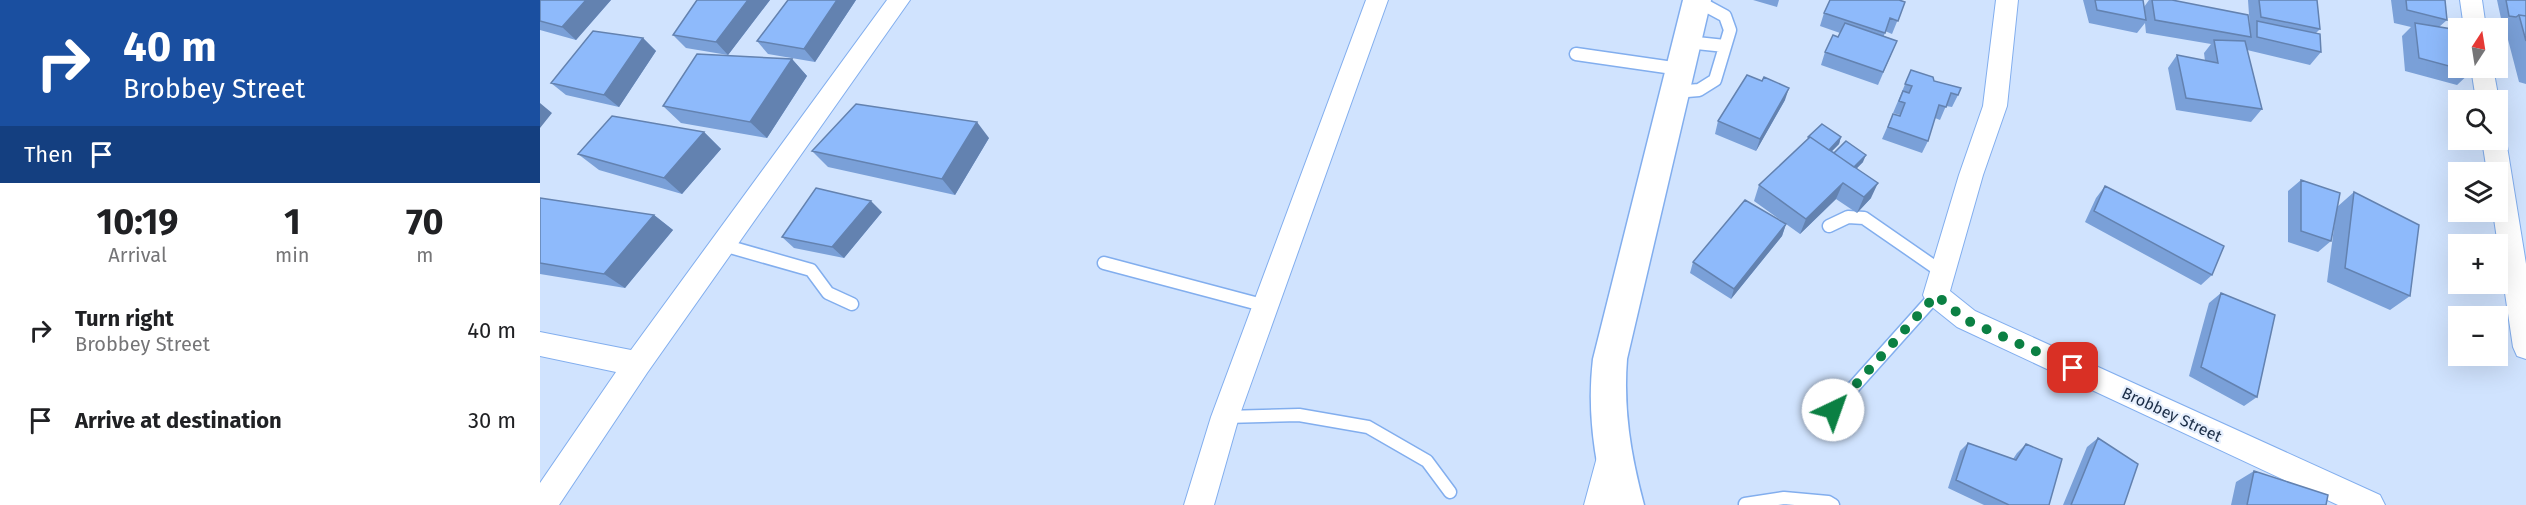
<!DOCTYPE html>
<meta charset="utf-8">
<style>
:root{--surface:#fff;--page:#f2f2f2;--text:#202124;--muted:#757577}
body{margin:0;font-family:"Fira Sans",sans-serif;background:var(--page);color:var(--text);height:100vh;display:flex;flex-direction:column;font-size:22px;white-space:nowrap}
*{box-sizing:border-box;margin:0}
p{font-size:20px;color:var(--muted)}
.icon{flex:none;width:33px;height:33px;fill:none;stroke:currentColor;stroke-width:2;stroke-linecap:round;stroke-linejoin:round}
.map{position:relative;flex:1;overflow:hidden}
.drawer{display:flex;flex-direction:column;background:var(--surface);width:540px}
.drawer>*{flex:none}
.banner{background:#1a4fa0;color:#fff;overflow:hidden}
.needle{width:39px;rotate:12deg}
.buttons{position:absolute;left:1908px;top:18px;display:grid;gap:12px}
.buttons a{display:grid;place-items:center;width:60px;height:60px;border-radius:0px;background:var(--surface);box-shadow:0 6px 24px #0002;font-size:30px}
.pin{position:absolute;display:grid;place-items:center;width:51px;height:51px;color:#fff;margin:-26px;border-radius:12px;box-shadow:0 3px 9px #0006}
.me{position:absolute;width:66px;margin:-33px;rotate:42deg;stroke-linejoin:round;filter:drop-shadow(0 0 4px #0008)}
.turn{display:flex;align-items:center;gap:21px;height:126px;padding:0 24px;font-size:27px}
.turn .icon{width:78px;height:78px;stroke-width:2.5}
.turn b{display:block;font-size:42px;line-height:51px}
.then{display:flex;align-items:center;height:57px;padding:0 24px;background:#0003;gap:12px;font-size:22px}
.eta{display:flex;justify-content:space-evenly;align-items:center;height:102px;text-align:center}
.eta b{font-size:36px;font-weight:700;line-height:42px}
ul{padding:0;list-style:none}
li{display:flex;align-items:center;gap:18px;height:90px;padding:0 24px}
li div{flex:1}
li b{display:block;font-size:22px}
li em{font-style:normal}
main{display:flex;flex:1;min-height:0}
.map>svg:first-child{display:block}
</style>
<main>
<section class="drawer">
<div class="banner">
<div class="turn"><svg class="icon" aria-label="right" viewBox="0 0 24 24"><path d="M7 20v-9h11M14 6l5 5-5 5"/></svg><div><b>40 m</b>Brobbey Street</div></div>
<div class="then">Then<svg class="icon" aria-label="arrive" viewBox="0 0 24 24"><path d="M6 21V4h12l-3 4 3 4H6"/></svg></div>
</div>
<div class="eta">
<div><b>10:19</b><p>Arrival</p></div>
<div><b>1</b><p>min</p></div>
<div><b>70</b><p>m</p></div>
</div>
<ul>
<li><svg class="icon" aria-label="right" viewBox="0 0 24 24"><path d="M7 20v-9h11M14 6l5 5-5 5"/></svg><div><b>Turn right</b><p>Brobbey Street</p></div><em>40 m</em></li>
<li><svg class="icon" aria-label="arrive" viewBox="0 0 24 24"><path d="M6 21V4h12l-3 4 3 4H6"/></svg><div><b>Arrive at destination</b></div><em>30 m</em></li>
</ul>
</section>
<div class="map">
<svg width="1986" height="505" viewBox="0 0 1986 505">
<rect width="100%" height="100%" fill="#d0e3fe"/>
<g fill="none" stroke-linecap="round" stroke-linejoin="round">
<defs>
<path id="lane" d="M1147,42L1185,46
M1036,54L1140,69
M1135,92L1159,90L1175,80L1190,30L1185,16L1157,1
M1289,226L1308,217L1324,218L1402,272
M183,245L271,270L288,293L312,304
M564,263L726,306
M1293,410L1396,295
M685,417L759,415L828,427L887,461L910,492
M1205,504L1244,498L1288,502L1293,505"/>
<path id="street" d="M347,0H370L107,373L19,505H0V483L76,372L0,356V332L91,350Z
M826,0H848L699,417L674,505H644L671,417Z
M1456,0H1478L1467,106L1443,175L1410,291L1435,311L1840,495L1845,505H1798L1417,327L1387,303L1383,295L1419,175L1443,106Z
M1920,0H1942L1946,28H1924Z
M1931,68H1953L1959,100L1958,102L1936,100Z
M1958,132L1962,133L1966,140L1986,264V359L1977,356L1973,347L1953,212H1958V172H1947L1942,140H1958Z
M1070,442L1080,446L1084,456L1074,505H1044L1060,446Z"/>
<path id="secondary" d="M1143,0H1171L1087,359C1083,410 1091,456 1104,505H1066C1054,456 1047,410 1053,359Z"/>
</defs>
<!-- lane casing -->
<use href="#lane" stroke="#82aeee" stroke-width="15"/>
<!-- street casing -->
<use href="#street" stroke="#82aeee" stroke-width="2"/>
<!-- secondary casing -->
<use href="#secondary" stroke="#82aeee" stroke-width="3"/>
<!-- lane -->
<use href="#lane" stroke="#fff" stroke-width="12"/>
<!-- street -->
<use href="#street" fill="#fff" fill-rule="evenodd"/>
<!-- secondary -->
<use href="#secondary" fill="#fff" fill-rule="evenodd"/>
</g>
<!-- wall -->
<path fill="#7aa0d8" d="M0,0H71L36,40L0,30Z
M157,0H230L188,55L146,48L133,35Z
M248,0H316L275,62L228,54L217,41Z
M1213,0H1239L1237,7Z
M1543,0H1603L1604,7L1609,0H1632L1710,29L1708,0H1777L1780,29L1776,33L1781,52L1770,65L1707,50L1722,109L1711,122L1636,110L1628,68L1637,55L1665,61L1664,53L1671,44L1606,33L1605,23L1597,33L1549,23Z
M1851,0H1905L1907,20L1899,27L1931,72L1917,85L1865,71L1862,36L1871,27L1854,23Z
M1957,0H1986V84L1979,82L1965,28L1968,24L1962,23Z
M1365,2L1352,34L1345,31L1344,36L1357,41L1338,85L1281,65L1285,52L1298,37L1300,33L1280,26L1284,13Z
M103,38L116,51L79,107L26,95L11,83Z
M252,59L267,76L227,138L141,123L123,106Z
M1371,70L1418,95L1412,107L1406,106L1400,120L1395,118L1388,141L1382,153L1342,139L1353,114L1359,116L1360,115L1353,113Z
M1245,100L1216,151L1175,134L1178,121Z
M164,132L181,149L142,194L59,170L38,154Z
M1268,137H1301L1299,144L1292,151L1323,162L1317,168L1331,198L1317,213L1296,199L1260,234L1214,201L1219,185L1268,140Z
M449,138L415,195L288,167L272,151Z
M1761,180L1797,207L1814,192L1870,296L1850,310L1787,282L1795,220L1791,241L1778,252L1748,242V191Z
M1565,186L1672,275L1661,285L1545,222L1556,198Z
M0,198L114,215L133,230L85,288L0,274Z
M342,212L304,258L254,248L242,237Z
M1246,224L1242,236L1191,299L1150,273L1153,262Z
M1681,293L1717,397L1704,406L1649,376L1669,303Z
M1558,438L1584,505H1523L1547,447Z
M1428,443L1473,459L1477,453L1486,444L1509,505H1444L1408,488L1420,451Z
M1714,471L1786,505H1691L1696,482Z"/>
<!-- shaded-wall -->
<path fill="#6382b0" d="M46,0H71L36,40L22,27Z
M208,0H230L188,55L176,42Z
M297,0H316L275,62L264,49Z
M103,38L116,51L79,107L64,95Z
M252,59L267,76L227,138L210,122Z
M1249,88L1245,100L1216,151L1220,139Z
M0,103L12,113L0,128Z
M437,122L449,138L415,195L402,179Z
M164,132L181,149L142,194L124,178Z
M1301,137L1299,144L1286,157L1289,150Z
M1326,155L1323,162L1311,174L1314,167Z
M1303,183L1296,199L1260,234L1266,219Z
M1338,183L1331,198L1317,213L1324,197Z
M331,201L342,212L304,258L292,247Z
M114,215L133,230L85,288L64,274Z
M1246,224L1242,236L1191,299L1194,289Z"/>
<!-- building -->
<path fill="#8ebafb" stroke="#6382b0" stroke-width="1.5" d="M0,0H46L22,27L0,21Z
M157,0H208L176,42L133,35Z
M248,0H297L264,49L217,41Z
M1290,0H1359L1365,2L1358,21L1350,18L1345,33L1284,13Z
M1555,0H1603L1606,20L1557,10Z
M1612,0H1632L1708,15L1711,37L1615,20Z
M1719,0H1777L1780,29L1721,17Z
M1866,0H1905L1907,20L1867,10Z
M1966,0H1986V16L1979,15L1976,17L1969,16Z
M1979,15L1986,16V41Z
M1717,21L1780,34L1781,52L1717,37Z
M1305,23L1357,41L1343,72L1285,52L1293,35L1298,37Z
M1875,23L1918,30V68H1930L1931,72L1879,58Z
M53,31L103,38L64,95L11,83Z
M1674,40L1705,41L1722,109L1646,98L1637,55L1678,63Z
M157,54L252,59L210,122L123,106Z
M1371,70L1393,77L1394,81L1421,88L1418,95L1411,93L1406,107L1399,105L1388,141L1348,127L1353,114L1360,116L1365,103L1359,101L1363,91L1369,93L1372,86L1365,84Z
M1207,75L1222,81L1224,77L1249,88L1220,139L1178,121Z
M316,104L437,122L402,179L272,151Z
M72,116L164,132L124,178L38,154Z
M1282,124L1301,137L1289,150L1270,137L1269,138L1268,137Z
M1270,137L1338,183L1324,197L1303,183L1266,219L1219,185Z
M1306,141L1326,155L1314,167L1294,153Z
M1761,180L1800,193L1791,241L1761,231Z
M1565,186L1684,246L1672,275L1554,211Z
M276,188L331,201L292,247L242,237Z
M1814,192L1879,225L1870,296L1805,268Z
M0,198L114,215L64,274L0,263Z
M1205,200L1246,224L1194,289L1153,262Z
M1681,293L1735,315L1717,397L1661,367Z
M1558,438L1598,464L1584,505H1531Z
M1428,443L1476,460L1486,444L1522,459L1509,505H1469L1416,480Z
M1714,471L1788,495L1786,505H1707Z"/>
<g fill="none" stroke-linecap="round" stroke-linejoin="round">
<!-- route -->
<path stroke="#0b8043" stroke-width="10" stroke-dasharray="0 18" d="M1293,410L1396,295L1426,320L1533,368"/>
</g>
<g text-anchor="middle" stroke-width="4.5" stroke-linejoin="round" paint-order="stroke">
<!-- street labels -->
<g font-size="16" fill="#1b2d46" stroke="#e6effd">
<text transform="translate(1632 414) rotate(25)" y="6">Brobbey Street</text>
</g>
</g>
</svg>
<div class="buttons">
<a><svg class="needle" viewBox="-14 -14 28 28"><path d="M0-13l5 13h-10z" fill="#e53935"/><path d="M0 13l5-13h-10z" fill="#757577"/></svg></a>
<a><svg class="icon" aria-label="search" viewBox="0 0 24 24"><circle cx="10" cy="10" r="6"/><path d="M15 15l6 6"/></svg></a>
<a><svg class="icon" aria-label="layers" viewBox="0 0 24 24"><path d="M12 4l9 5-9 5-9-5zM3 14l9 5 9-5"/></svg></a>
<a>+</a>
<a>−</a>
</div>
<div class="pin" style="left:1533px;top:368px;background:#d93025"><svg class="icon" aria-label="arrive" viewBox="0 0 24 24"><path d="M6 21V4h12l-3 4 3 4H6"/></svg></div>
<svg class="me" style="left:1293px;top:410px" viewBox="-20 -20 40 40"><circle r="19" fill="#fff"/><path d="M0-13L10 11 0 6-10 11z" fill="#0b8043"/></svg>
</div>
</main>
